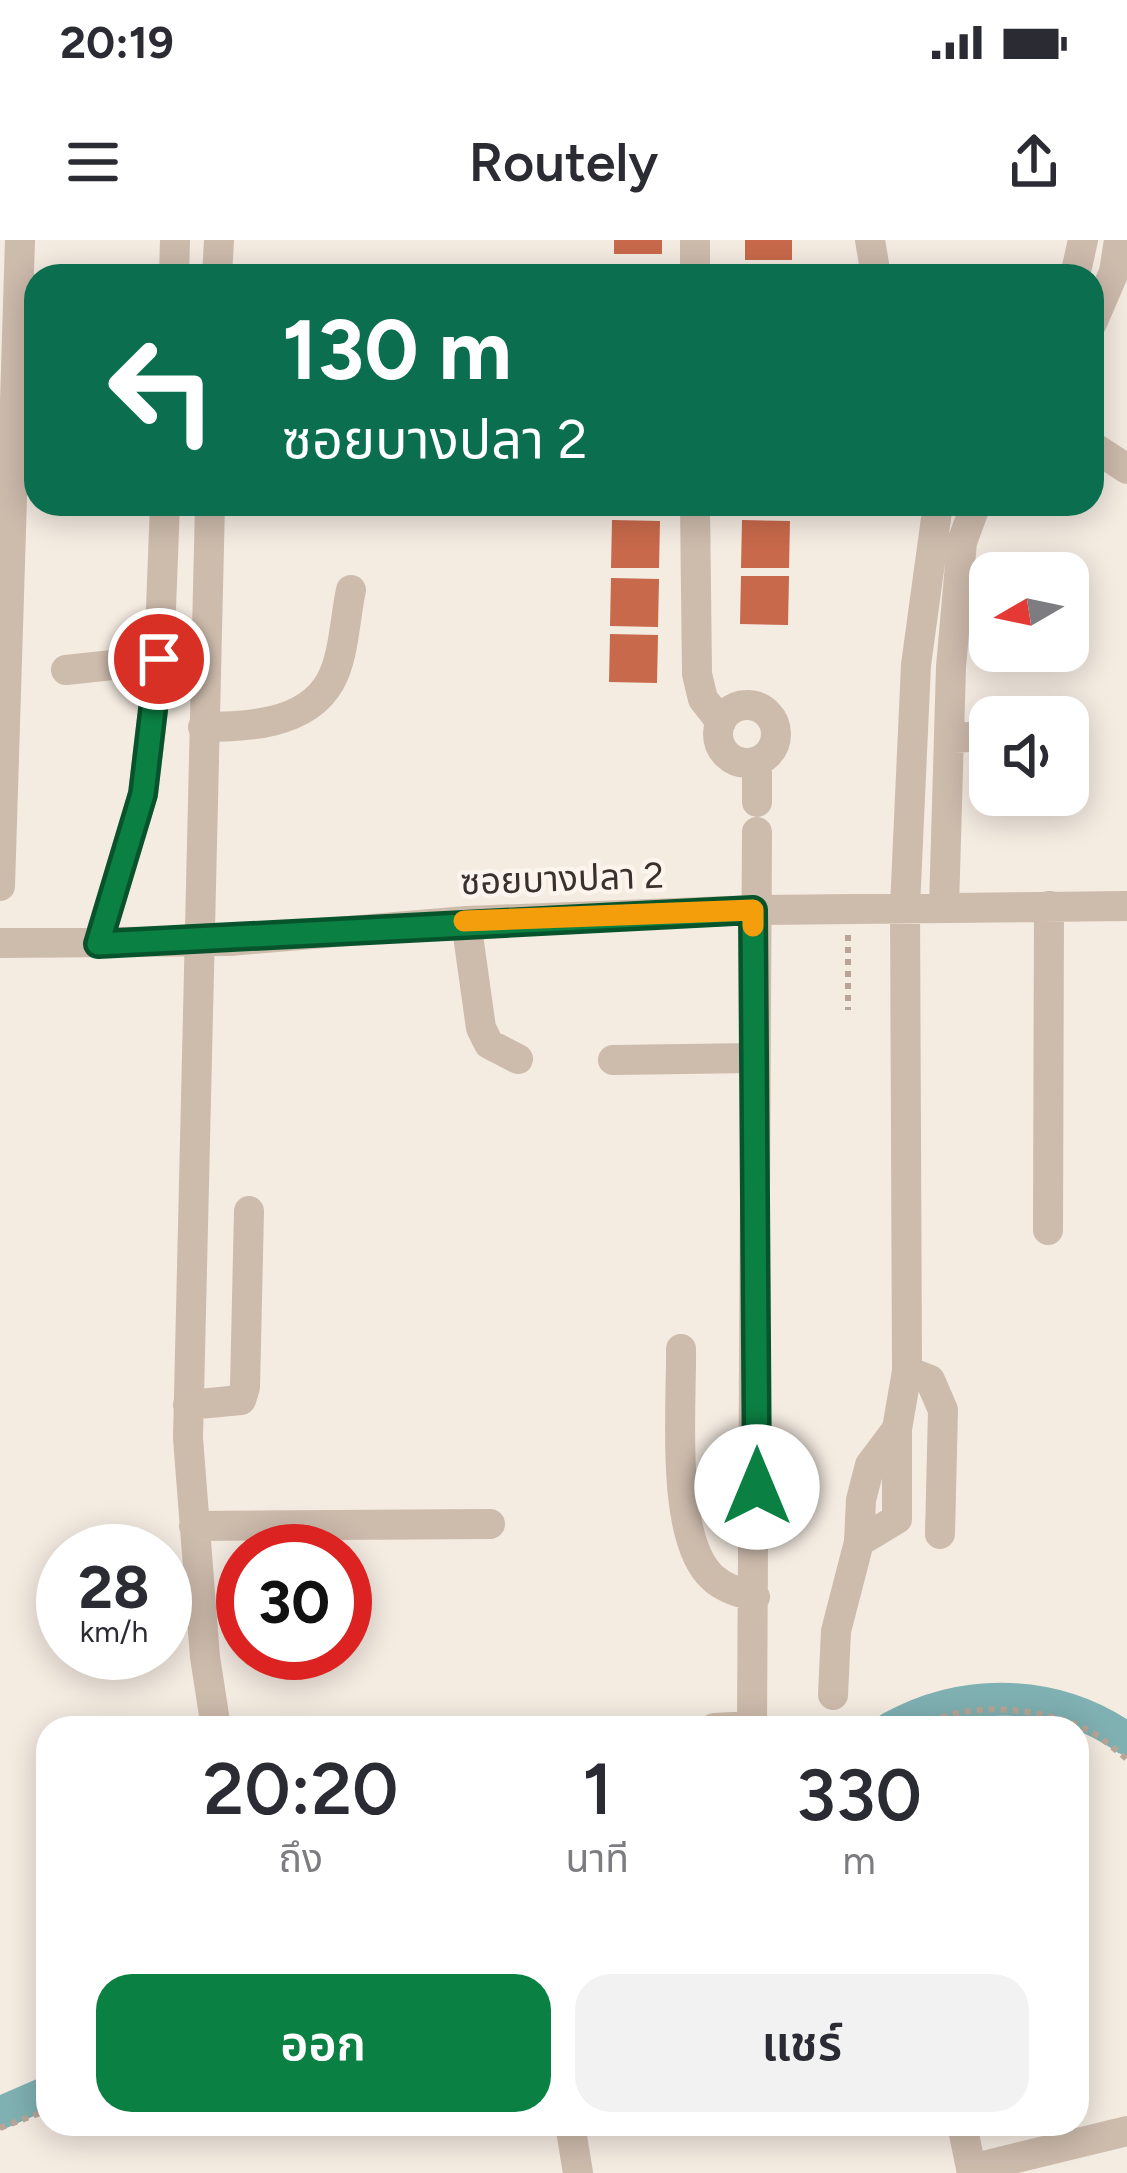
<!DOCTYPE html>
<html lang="th">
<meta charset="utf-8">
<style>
:root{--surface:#fff;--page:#f2f2f3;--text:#2b2b33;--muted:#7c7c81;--accent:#0b8043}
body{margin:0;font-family:Figtree,"Noto Sans Thai",sans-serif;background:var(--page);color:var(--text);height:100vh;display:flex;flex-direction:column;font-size:45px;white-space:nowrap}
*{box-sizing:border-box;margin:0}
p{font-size:39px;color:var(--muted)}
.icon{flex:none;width:66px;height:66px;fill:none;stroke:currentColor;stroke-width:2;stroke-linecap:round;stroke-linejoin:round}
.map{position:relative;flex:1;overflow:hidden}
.sheet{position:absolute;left:36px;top:1476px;width:1053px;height:420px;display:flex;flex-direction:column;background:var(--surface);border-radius:36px;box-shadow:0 6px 30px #0003}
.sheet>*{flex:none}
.banner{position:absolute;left:24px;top:24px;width:1080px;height:252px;border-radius:36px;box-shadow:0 6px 30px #0003;background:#0b6e4f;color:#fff;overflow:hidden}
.needle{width:78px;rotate:261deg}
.buttons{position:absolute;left:969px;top:312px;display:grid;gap:24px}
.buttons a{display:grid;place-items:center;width:120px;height:120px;border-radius:24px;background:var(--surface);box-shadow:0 6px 30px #0003;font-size:60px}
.speed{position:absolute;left:36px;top:1284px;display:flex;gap:24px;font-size:60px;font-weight:700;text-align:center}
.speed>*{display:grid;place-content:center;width:156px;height:156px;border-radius:50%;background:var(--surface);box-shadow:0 6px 30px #0003;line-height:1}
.speed small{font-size:30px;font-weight:400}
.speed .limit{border:18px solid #d22;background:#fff;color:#111}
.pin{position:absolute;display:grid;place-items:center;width:102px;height:102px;color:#fff;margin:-51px;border:6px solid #fff;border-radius:50%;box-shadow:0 3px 12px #0007}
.me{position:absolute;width:132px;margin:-66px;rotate:0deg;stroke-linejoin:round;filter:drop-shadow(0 0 9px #0008)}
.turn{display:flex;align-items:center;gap:42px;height:252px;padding:0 60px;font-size:54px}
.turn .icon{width:156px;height:156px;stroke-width:2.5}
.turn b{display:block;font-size:84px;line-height:102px}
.eta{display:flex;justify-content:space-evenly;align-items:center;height:204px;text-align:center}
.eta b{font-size:72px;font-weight:600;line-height:84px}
.action{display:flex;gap:24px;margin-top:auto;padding:24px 60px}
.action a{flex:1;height:138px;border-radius:36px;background:var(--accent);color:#fff;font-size:48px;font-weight:600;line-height:138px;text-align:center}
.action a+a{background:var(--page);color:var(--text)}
.status{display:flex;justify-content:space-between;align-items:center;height:84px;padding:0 60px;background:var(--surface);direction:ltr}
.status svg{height:33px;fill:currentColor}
header{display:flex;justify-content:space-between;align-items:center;height:156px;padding:0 60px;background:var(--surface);font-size:54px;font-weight:600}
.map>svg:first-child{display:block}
</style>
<div class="status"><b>20:19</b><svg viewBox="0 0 49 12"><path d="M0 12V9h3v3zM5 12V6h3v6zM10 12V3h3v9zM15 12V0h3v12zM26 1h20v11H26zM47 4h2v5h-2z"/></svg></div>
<header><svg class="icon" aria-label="menu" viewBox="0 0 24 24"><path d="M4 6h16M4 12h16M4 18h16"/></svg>Routely<svg class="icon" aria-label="share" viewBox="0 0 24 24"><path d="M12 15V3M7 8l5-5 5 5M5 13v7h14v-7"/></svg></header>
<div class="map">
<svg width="1127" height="1933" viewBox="0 0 1127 1933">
<rect width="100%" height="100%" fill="#f4ebe1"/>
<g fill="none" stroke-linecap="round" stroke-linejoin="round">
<!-- canal -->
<path stroke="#7fb0b2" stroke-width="33" d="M891,1488C965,1447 1056,1449 1127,1499
M0,1873L48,1852"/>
</g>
<!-- building -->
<path fill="#c8694b" d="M614,0H662V14H614Z
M745,0H792V20H745Z
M614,24L661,25V36H614Z
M744,30H792V36H744Z
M742,264H790V271L742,270Z
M612,280L660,281L659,328H611Z
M742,280L790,281L789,328H741Z
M741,336H789L788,385L740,384Z
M611,338L659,339L658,387L610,386Z
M610,394L658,395L657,443L609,442Z"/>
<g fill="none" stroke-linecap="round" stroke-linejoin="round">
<!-- path -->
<path stroke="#b9a596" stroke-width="6" stroke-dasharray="6 6" stroke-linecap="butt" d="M848,695V770
M920,1488C965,1459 1041,1467 1088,1490C1102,1497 1115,1510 1127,1519
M0,1888L48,1870"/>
<!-- minor -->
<path stroke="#cdbbac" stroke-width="30" d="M695,0V36
M870,0L876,36
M174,36L175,0
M217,36L219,0
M1075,36L1083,0
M1092,83L1114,32L1119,0
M1092,206L1127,229
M210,264L188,1198L205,1417L216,1488
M695,264L697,434L703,459L721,482
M159,420L165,264
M66,430L159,420L143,554L98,703
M718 494a29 29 0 1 1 58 0a29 29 0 1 1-58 0Z
M203,487C245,487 306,485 330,442C344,418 345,377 351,350
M949,498L990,496
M757,522V562
M0,646L20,0
M944,667L951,427L962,302L976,264
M466,681L481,788L489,804L518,819
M0,703L230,701L466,681L753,670L1127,666
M613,820L754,818
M1048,990L1049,666
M681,1109C682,1164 669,1299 713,1338C725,1349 740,1352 755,1357
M907,1131L930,1140L943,1170L940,1294
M188,1165L241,1160L245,1147L249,971
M194,1286L490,1284
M859,1302L897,1279V1189
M833,1455L836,1391L859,1302L861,1260L870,1225L897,1189L907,1131L905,667L916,425L938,264
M714,1488L752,1486
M752,1488L757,592
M570,1884L578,1933
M962,1884L972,1933
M971,1929L1127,1891"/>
</g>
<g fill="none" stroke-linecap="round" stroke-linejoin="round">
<defs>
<path id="route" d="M159,419L143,554L98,704L753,670L757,1247"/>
</defs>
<!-- route casing -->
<use href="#route" stroke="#07532c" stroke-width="30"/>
<!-- route -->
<use href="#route" stroke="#0b8043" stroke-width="21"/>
<!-- slow -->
<path stroke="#f59e0b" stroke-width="21" d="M464,681L753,670V686"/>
</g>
<g text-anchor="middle" stroke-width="9" stroke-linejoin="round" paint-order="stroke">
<!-- street labels -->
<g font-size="36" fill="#3b302b" stroke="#fbf5ee">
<text transform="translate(562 638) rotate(-2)" y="13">ซอยบางปลา 2</text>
</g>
</g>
</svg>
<div class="buttons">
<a><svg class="needle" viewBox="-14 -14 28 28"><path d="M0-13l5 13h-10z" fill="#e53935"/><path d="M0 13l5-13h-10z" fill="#7c7c81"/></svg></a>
<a><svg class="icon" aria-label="sound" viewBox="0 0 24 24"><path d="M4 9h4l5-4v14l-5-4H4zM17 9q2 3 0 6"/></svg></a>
</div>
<div class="speed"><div>28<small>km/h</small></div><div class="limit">30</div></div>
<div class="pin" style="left:159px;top:419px;background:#d93025"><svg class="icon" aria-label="arrive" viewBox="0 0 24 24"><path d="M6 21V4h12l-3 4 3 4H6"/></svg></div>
<svg class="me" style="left:757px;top:1247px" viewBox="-20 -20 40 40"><circle r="19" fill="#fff"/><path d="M0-13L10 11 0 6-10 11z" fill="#0b8043"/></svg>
<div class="banner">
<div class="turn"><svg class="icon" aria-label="left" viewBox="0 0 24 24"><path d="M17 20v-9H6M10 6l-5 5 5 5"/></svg><div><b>130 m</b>ซอยบางปลา 2</div></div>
</div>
<section class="sheet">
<div class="eta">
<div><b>20:20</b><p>ถึง</p></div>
<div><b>1</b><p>นาที</p></div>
<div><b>330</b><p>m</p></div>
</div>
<div class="action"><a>ออก</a><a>แชร์</a></div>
</section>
</div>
